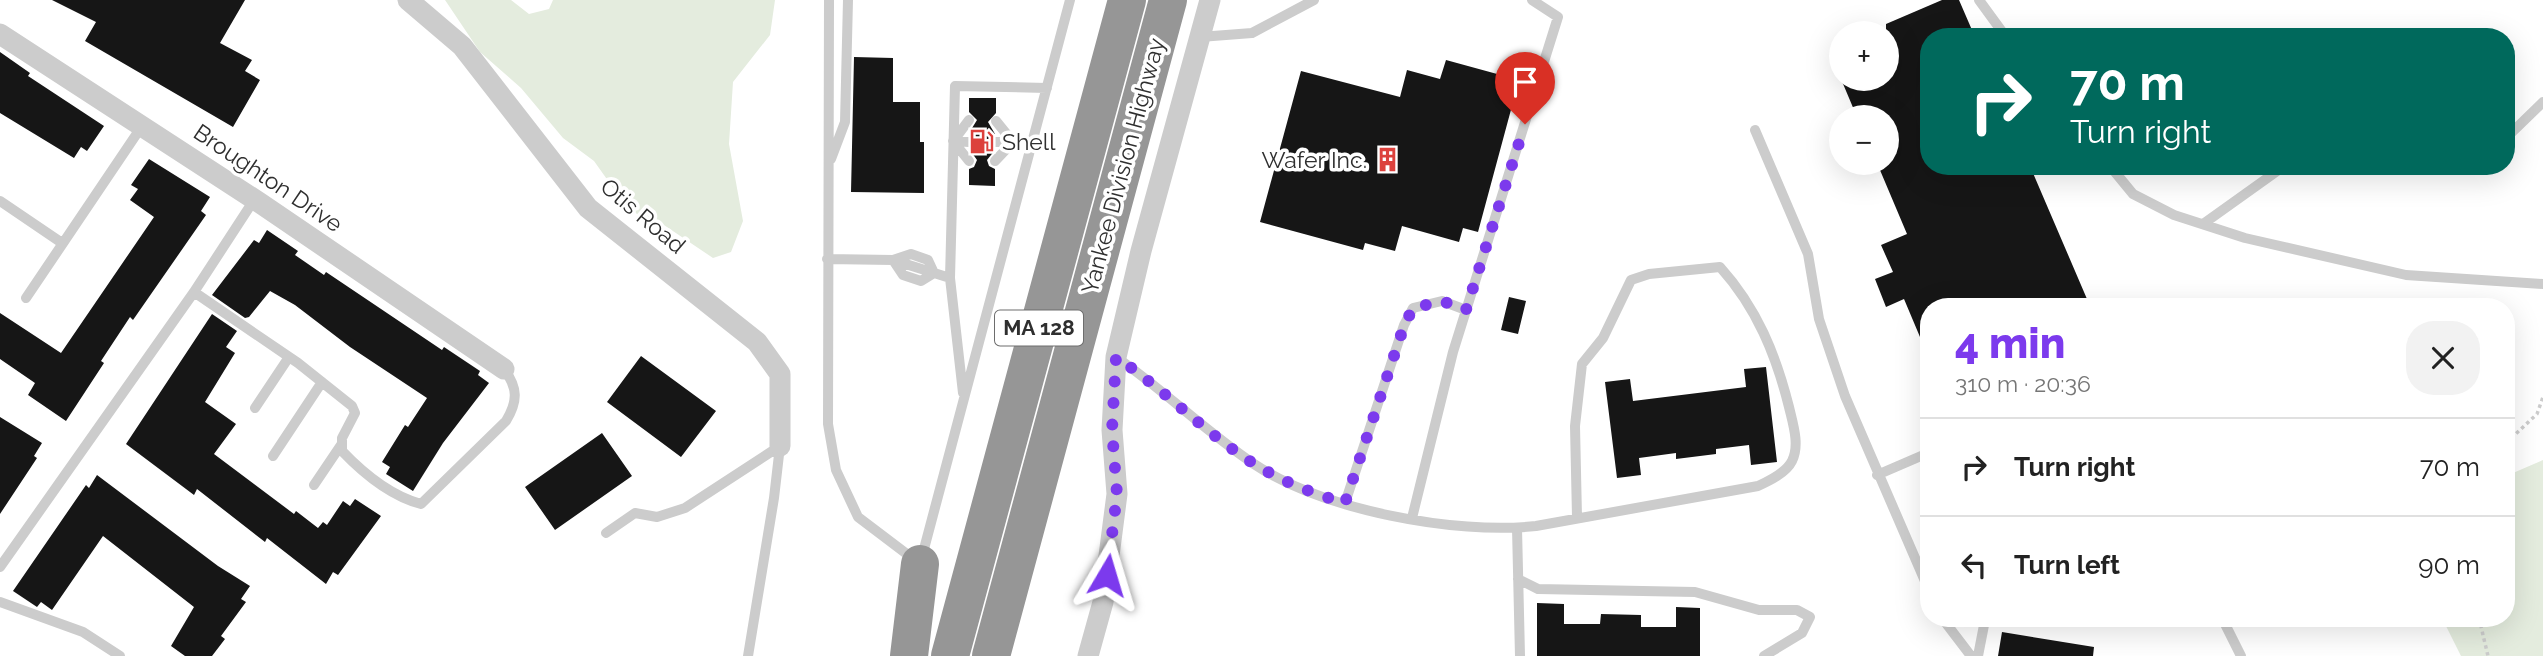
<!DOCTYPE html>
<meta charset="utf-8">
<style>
:root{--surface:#fff;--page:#f2f2f2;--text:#222;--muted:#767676;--line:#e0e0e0;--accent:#7c3aed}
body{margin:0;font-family:Raleway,sans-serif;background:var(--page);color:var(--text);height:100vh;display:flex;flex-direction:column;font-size:26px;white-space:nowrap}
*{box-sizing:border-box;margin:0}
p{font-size:23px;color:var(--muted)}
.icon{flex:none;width:38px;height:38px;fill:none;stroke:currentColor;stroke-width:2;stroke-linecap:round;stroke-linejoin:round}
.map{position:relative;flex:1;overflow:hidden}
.details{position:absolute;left:1920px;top:298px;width:595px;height:329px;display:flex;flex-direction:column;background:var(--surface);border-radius:28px;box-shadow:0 7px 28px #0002}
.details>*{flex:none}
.banner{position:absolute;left:1920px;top:28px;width:595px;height:147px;border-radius:28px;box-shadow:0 7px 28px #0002;background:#00695c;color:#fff;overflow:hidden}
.buttons{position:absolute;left:1829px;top:21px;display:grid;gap:14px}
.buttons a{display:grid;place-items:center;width:70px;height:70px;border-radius:50%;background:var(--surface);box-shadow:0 7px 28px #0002;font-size:35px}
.pin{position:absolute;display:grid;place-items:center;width:60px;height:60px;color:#fff;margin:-72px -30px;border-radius:50% 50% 50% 0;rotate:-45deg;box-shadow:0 0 7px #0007}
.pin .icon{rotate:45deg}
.me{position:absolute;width:77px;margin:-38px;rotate:7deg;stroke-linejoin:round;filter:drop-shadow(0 0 5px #0008)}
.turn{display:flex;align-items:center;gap:24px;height:147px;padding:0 35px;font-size:32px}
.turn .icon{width:91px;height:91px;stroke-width:2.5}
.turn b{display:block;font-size:49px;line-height:60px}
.round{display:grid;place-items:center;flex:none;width:74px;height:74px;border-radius:28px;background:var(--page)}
.head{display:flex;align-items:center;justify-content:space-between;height:119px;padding:0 35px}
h1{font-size:42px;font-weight:800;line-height:52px;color:var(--accent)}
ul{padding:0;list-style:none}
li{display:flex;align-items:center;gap:21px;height:98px;padding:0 35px;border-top:2px solid var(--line)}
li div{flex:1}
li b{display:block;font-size:26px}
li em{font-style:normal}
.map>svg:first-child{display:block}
</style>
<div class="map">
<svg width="2543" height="656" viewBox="0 0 2543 656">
<rect width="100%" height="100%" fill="#fff"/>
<!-- green -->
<path fill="#e4ecde" d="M445,0H511L529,14L549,9L553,0H775L770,35L733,82L729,144L743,221L731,252L713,258L661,223L638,215L621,199L594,161L563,138L521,88L480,52Z
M2543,460V656H2461L2442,618H2506V476Z"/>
<!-- building -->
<path fill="#161616" d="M52,0H245L220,43L252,60L245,71L260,80L233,127L85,41L96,22Z
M1942,0H1959L1975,37H1928V166H2030L2090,306H1928V356L1904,299L1886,307L1875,279L1893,272L1881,245L1907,234L1877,163H1886V117H1857L1841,79H1886V24Z
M0,52L30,73L28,76L104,126L87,151L81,147L74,158L0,113Z
M854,57L893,58V102H920V142H924V193L851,192Z
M1446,60L1519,80L1478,232L1463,228L1459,242L1402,226L1395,251L1365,243L1363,250L1260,222L1301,71L1400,97L1407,70L1440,79Z
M969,98H996V113L988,122L995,134L987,141L995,150L987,160L989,166L995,169V186L969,185V169L974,167L977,160L970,150L977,143L969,133L977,120L969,112Z
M149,159L210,197L201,211L206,215L133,320L130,317L101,361L104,363L66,421L28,395L35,383L0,359V313L61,353L154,217L130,200L138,189L131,185Z
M267,230L298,251L295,255L324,275L326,272L442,350L444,347L480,371L478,375L489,383L443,443L413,491L386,474L390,467L382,462L405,425L408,427L427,398L350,347L295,305L270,291L249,317L245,318L212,295L254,240L259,243Z
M1509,297L1526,301L1518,334L1501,330Z
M212,314L237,331L226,347L235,353L205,402L236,424L214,454L294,514L296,511L318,528L323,522L327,525L343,501L350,506L355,499L381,516L338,575L333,572L326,584L267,538L265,542L197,489L194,495L126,444Z
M641,356L716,411L681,457L607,402Z
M1766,367L1777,462L1751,465L1749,445L1716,449V454L1676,459V453L1639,458L1641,475L1617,478L1605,382L1630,379L1633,401L1746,387L1744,369Z
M0,417L42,443L34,456L37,458L0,514Z
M602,433L632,476L555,530L525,487Z
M97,475L218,566L250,586L241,599L246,602L221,636L225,639L212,656H185L171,646L194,607L103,536L52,610L41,602L37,607L13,591L86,485L89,488Z
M1537,603L1564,604V624H1600L1601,614L1641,615V627H1676V607L1700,608V656H1537Z
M2002,632L2094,647L2093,656H1998Z"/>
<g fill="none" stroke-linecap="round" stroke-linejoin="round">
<!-- path -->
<path stroke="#ccc" stroke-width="3.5" stroke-dasharray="3.5 3.5" stroke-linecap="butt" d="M2506,443L2537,414L2543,397
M2479,618L2488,656"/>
<!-- lane -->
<path stroke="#ccc" stroke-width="10" d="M829,0L828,424L836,470L858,517L920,564L1070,0
M1979,0L2006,37
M1200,37L1252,33L1314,0
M1755,130L1808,254L1819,319L1845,396L1928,588
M2506,138L2543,102
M954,140L969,120
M953,141L969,161
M953,141L969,142
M995,142H1032
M831,159L845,122L848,0
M995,161L1013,142L996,121
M2110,166L2133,194L2174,215L2245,238L2406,275L2543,284
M0,201L62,243
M2203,224L2280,169L2346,166
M911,254L928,260L934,273L921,281L903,275L893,260Z
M827,259L893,260L950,278
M194,292L298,363L352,406L355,413L342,438V451C363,473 391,496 421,504L506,421C518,401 518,388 504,369
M26,298L142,126
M1116,357C1164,390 1206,432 1254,464C1323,510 1455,535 1536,526L1758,486C1769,481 1786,473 1792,461C1800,445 1793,424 1789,407C1776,355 1757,308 1720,267L1649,274L1631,280L1603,338L1582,364L1575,426L1577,517
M963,393L950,278L955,86L1047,88
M255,408L289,357
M273,456L322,382
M1877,475L1928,453
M314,485L341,445
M1345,503L1404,325L1413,308L1442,301L1466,310
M1412,518L1453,352L1558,17L1532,0
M1517,528L1520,656
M606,533L635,513L657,517L685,508L780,446
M0,567L194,292L254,200
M1518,579L1538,589L1695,592L1759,610H1797L1810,617L1802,633L1764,656
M0,602L83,632L120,656
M1942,618L1971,656
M2222,618L2241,656
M748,656L774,498L780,446
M1978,656L1985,620L1992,618"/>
<!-- street -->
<path stroke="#ccc" stroke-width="21" d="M408,0L462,46L588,208L757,342L780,374V446
M0,34L260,203L504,369
M1088,656L1103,602L1117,494L1112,430L1116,357L1141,251L1210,0"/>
<!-- highway -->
<path stroke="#969696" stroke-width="38" d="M909,656L920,564
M950,656L1127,0
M991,656L1168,0"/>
</g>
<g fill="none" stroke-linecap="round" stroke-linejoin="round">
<!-- route -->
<path stroke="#7c3aed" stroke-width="12" stroke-dasharray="0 21.6" d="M1107,575L1117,494L1112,430L1116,357C1165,390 1206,434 1256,465C1283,482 1315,494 1345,503L1404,326L1413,308L1442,301L1466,310L1525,124"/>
</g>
<!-- icons -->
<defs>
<symbol id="fuel-bare" viewBox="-9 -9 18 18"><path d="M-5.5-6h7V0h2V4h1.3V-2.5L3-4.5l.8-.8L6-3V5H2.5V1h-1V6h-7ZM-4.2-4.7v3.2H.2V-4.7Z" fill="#dc413c" stroke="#fff" stroke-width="2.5" paint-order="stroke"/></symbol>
<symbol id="building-bare" viewBox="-9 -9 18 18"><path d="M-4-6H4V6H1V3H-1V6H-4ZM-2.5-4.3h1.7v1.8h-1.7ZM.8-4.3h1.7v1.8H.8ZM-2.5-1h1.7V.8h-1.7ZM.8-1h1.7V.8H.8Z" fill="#dc413c" stroke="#fff" stroke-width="2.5" paint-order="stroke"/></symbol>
</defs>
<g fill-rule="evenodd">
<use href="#fuel-bare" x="964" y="124" width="35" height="35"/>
<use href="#building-bare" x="1370" y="142" width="35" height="35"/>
</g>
<g text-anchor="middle" stroke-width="7" stroke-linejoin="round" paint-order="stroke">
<!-- shield labels -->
<rect fill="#fff" stroke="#6d6d6d" stroke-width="2" x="995" y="310.5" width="88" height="35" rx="5"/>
<g font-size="21" font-weight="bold" fill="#2f2f2f">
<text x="1039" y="335">MA 128</text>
</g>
<!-- poi labels -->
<g font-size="23" fill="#2f2f2f" stroke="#fff" text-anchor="start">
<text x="1002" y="150">Shell</text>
<text x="1367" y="168" text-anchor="end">Wafer Inc.</text>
</g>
<!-- street labels -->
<g font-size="23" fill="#2f2f2f" stroke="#fff">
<text transform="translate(1123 166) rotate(-75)" y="8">Yankee Division Highway</text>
<text transform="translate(268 178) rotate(34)" y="8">Broughton Drive</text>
<text transform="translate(643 216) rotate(40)" y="8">Otis Road</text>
</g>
</g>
</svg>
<div class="buttons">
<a>+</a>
<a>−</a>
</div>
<div class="pin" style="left:1525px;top:124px;background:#d93025"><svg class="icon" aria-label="arrive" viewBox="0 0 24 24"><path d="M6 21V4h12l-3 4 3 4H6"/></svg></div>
<svg class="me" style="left:1107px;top:575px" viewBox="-20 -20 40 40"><path d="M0-17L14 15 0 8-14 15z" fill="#7c3aed" stroke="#fff" stroke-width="4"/></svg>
<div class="banner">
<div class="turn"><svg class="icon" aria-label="right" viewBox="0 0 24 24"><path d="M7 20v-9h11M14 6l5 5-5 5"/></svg><div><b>70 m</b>Turn right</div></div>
</div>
<section class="details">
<div class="head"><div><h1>4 min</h1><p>310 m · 20:36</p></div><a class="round"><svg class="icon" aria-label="close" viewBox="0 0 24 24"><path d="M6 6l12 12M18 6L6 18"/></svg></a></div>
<ul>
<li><svg class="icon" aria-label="right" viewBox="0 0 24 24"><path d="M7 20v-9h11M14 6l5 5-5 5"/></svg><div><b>Turn right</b></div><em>70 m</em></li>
<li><svg class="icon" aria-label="left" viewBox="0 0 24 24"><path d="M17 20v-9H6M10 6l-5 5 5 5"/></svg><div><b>Turn left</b></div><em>90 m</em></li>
</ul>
</section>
</div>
